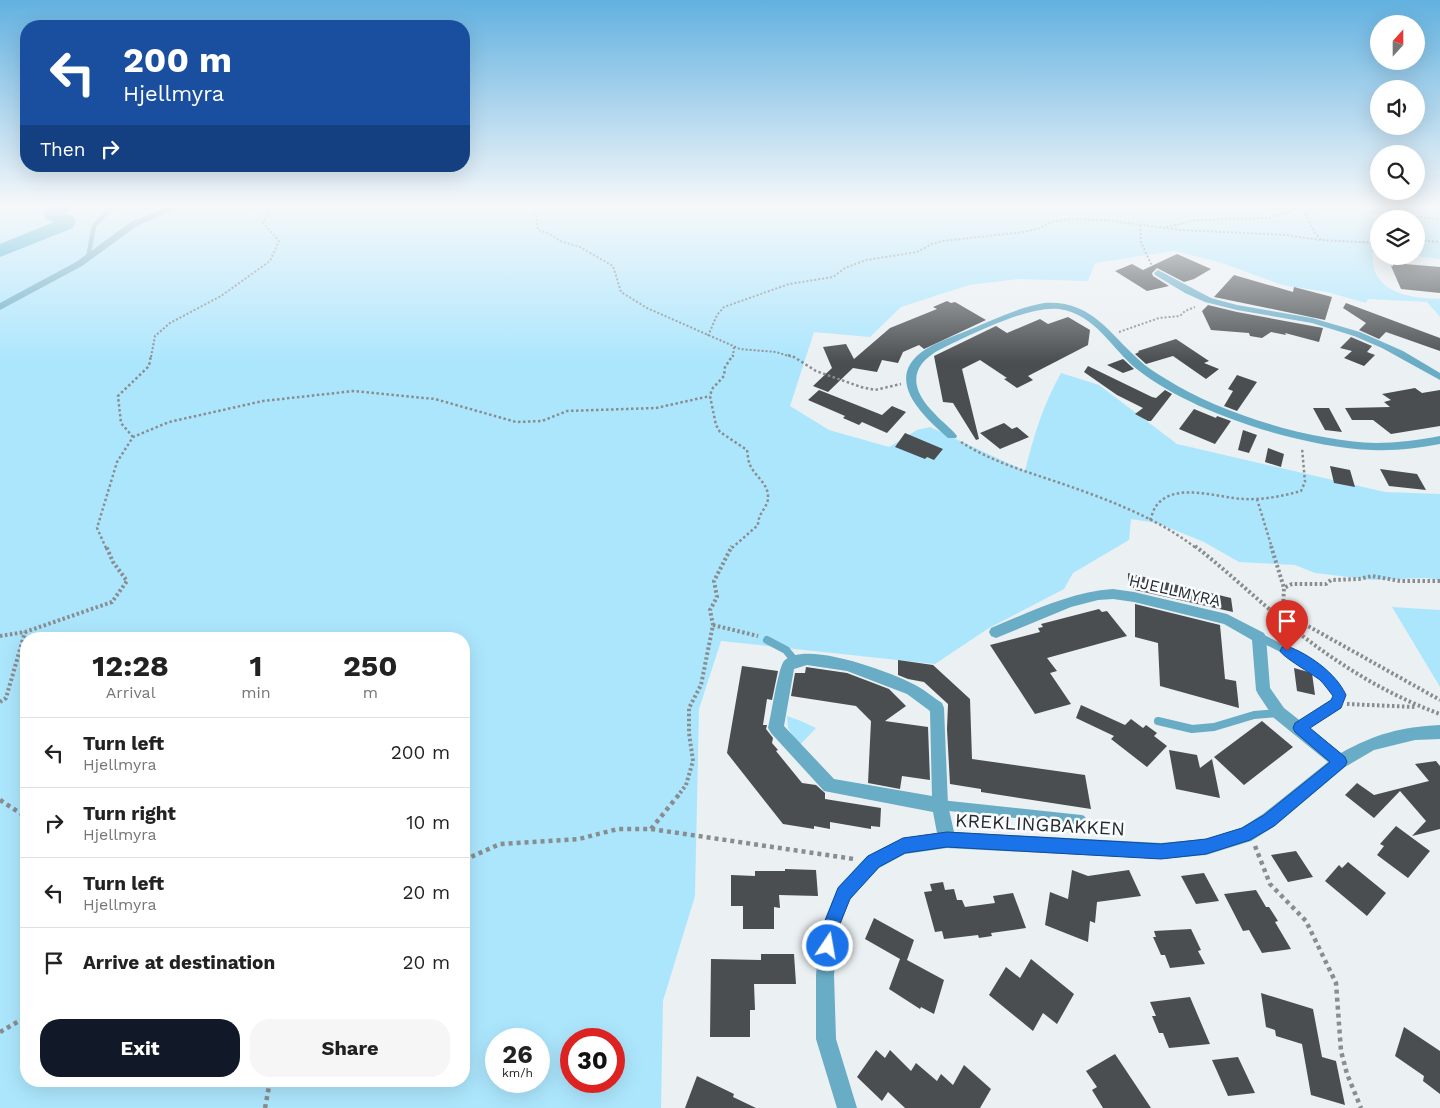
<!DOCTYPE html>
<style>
:root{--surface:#fff;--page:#f6f6f6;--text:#222;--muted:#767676;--line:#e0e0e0;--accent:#111827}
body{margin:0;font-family:"Work Sans",sans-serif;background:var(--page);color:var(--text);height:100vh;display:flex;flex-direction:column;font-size:19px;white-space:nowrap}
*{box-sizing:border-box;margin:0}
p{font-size:16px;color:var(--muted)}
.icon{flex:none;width:28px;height:28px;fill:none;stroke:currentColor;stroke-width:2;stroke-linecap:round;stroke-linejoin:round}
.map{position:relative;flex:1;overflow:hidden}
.panel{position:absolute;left:20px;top:632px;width:450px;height:455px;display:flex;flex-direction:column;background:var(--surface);border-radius:20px;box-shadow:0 5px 20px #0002}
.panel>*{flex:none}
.top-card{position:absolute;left:20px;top:20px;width:450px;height:152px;border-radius:20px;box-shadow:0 5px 20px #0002;background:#1a4fa0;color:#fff;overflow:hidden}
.needle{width:32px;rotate:21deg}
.tools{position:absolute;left:1370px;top:15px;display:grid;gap:10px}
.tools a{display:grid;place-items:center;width:55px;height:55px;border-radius:50%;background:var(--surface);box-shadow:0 5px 20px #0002;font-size:25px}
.speed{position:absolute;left:485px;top:1028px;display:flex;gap:10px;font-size:25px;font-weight:700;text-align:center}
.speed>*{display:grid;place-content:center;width:65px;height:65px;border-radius:50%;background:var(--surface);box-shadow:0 5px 20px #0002;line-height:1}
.speed small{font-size:12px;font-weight:400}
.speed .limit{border:8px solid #d22;background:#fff;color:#111}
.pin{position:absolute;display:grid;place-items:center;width:42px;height:42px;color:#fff;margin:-51px -21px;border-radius:50% 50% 50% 0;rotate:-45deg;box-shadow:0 0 5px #0007}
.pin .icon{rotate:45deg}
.me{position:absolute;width:55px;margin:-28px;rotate:12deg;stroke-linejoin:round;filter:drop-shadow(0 0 4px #0008)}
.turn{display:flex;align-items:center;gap:18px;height:105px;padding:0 20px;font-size:22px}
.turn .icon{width:65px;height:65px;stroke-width:2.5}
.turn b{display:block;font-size:35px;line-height:42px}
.then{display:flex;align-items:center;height:48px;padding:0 20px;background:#0003;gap:10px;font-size:19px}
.eta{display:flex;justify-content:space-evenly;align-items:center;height:85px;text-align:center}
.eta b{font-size:30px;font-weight:700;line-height:35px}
.cta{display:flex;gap:10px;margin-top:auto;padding:10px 20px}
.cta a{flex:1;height:58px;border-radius:20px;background:var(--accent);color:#fff;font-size:20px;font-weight:700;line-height:58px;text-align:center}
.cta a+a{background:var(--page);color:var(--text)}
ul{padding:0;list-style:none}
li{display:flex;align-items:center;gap:15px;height:70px;padding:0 20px;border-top:1px solid var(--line)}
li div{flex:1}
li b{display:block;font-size:19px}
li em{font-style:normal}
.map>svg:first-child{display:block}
</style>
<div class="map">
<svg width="1440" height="1108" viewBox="0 0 1440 1108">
<rect width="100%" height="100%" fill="#ebf0f3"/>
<!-- green -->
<path fill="#ace6fd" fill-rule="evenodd" d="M0,207H1440V259L1415,256L1416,219H1379V253L1372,252C1373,258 1373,266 1375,272C1386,296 1417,298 1440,299V317L1427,302L1368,299L1366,303L1327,292L1282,285L1219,262L1174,251L1095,263L1088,281L1018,279L969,285L901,307L870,337L814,332L790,406L829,430L889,447L917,430L930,427L1025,471C1034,435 1043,405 1061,373L1099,385L1177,444L1385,492L1440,494V580L1425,578L1373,580L1315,573L1295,565L1239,562L1204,542L1157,523L1131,519L1129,540L1073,573L1064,589L989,628L935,664L721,641L699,709L695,896L663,1001L661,1108H0ZM26,639H464V1081H26ZM496,1039H539V1081H496ZM571,1039H614V1081H571Z
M1392,607L1440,610V687Z
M787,716L801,721L816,728L799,746L788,728Z"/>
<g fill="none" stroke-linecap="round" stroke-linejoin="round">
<!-- river -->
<path fill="#39add3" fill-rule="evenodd" d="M51,207H72L65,214L74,217L76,221L73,228L0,257V244L54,222L46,219L43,215Z"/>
</g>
<!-- building -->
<path fill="#4a4e50" d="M1177,254L1211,269L1194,279L1184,282L1157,268L1152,273L1153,276L1169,286L1147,291L1115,271L1132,264L1143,270Z
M1393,263L1440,267V293L1401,289L1391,266H1393Z
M1234,275L1293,292L1294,287L1332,297L1325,320L1214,297Z
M947,301L951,303L955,302L986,320L924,349L919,345L903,352L898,363L882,360L877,372L853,368L828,392L813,386L832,368L823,347L846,344L854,359L890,328L937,309L933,307Z
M1346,303L1440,338V351L1386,332L1379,339L1359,330L1366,323L1343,308Z
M1208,305L1237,312L1323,328L1319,342L1285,333L1286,335L1271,332L1262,338L1250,336L1249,333L1211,330L1202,311Z
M1068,317L1090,330L1088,345L1028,376L1033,380L1017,388L1004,379L1007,378L980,360L962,369L979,439L976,440L953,403L943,402L934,356L996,326L1007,333L1040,319L1048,324Z
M1351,337L1372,346L1367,352L1375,355L1364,366L1344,358L1352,351L1340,348Z
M1176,339L1209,361L1204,363L1219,369L1206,379L1173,356L1146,364L1135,354L1139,352L1138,351Z
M1123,359L1134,369L1123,373L1107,365Z
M1088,366L1152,397L1156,398L1165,390L1172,394L1151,421H1148L1135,414L1143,408L1117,395L1084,372Z
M1237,375L1257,382L1237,411L1224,406L1233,391L1228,389Z
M1415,388L1422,393L1440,390V426L1391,434L1373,420H1352L1345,408L1390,407L1384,402L1391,400L1382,394Z
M819,390L882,415L892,406L906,412L887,433L862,422L859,425L843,418L845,416L808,400Z
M1313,408H1329L1342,432L1325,430Z
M1194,409L1216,418L1217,416L1231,421L1215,444L1179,429Z
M1004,423L1012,429L1017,427L1029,437L1000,449L980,433Z
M1243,430L1257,435L1249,453L1238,450Z
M905,433L943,449L934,460L927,457L925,459L895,447Z
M1268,448L1284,454L1281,467L1265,462Z
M1330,466L1350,470L1355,487L1334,483Z
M1380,469L1417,474L1426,490L1389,486Z
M1128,573L1231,598L1233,612L1135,590V588L1128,587Z
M1135,604L1220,625L1225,679L1236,681L1239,708L1160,686L1158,643L1135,637Z
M1099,609L1102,612L1107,611L1127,636L1047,658L1057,671L1050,673L1071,704L1035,714L990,645L1040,632L1038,628L1043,627L1041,624Z
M898,660L933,665L970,699L972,759L1085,775L1091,809L981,792V789L950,784L947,729L948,704L924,682L908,679L898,675Z
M742,666L778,671L772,700L767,699L763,725H767L766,729L773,738L772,743L778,750L776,751L802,783L816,785L825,793V799L881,808L880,827L871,826V829L830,822V829L814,826V829L783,824L727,753Z
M806,667L847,673L889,689L906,706L885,721L928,727L930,780L902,776L900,789L868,783L871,721L856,706L791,696L795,673H805Z
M1294,668L1312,673L1315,695L1297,691Z
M1081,705L1125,725L1131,719L1143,728L1146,725L1157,733L1154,736L1167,746L1147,767L1111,739L1114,736L1076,718Z
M1262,721L1293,747L1244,785L1214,757Z
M1169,750L1197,755L1200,768L1212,759L1220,798L1176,789Z
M1436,761L1440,766V829L1412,836L1426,821L1400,791L1374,818L1345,795L1357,783L1374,795L1429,781L1415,764Z
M1396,826L1430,851L1408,878L1377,855L1384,846L1380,844Z
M1296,851L1313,877L1288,882L1271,855Z
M1348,862L1386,893L1367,916L1325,881L1339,865L1342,868Z
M785,869L816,870L818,896L779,895L780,908L774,907V929H743V906H731V875L755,876V871H785Z
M1072,870L1088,876L1129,870L1141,896L1097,902L1095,923L1090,921L1088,942L1045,925L1050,892L1068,899Z
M1204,873L1219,901L1196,904L1181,876Z
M943,882L945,890L954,889L957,900H962L965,907L995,903L993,896L1013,893L1026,928L991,933L992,936L979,938L978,935L944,939L942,931L935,932L924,892L932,891L930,884Z
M1256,890L1266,907H1269L1278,921L1275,922L1291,949L1262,953L1249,930L1243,931L1224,894Z
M874,918L914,940L907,960L944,980L934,1014L921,1007L920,1009L889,989L900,959L865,939Z
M1191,929L1201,950L1198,951L1205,964L1170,968L1165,955H1161L1153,937H1156L1154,931Z
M761,954H794L796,984H754L755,1010H750V1037H710L711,959L761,960Z
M1031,959L1074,994L1057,1024L1043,1013L1033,1031L989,995L1006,967L1020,978Z
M1261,993L1313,1009L1322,1057L1336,1061L1345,1105L1311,1095L1302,1044L1276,1036L1275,1030L1266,1027Z
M1190,997L1210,1044L1169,1048L1163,1033H1159L1152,1016H1156L1150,1002Z
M1404,1027L1440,1051V1094L1423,1081L1424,1076L1395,1056Z
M876,1050L885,1058L890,1050L911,1071L916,1063L937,1081L941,1074L953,1085L964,1065L991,1089L980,1108H905L888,1092L882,1101L857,1077Z
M1115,1054L1151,1108H1103L1092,1090L1097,1087L1086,1071Z
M1238,1057L1255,1093L1228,1096L1212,1060Z
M697,1076L734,1094L733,1097L756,1108H685Z"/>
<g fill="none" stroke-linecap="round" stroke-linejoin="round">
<!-- path-far3 -->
<path stroke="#898d8f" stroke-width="2" stroke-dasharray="2 2" stroke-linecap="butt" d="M535,207L538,230L550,234L560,241L580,247L613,266L621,292L647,308L740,349L776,352L792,357
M1302,207L1315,233L1321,240
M1321,207L1440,219
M1410,207L1414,215
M1140,225L1141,242L1152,266
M1166,227L1197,220L1268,218L1290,212L1292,207
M1416,240L1440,242
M1119,332L1159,318L1180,316L1185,311L1195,307
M708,336L717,315L724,307L789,284L833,277L845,268L866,260L917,252L932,244L943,241L1024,232L1040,228L1051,222L1070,219L1105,220L1181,230L1285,235L1321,240L1379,243
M151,357L155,336L170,323L221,296L270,261L279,241L263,223L271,207
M733,357L734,347"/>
<!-- path-far2 -->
<path stroke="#898d8f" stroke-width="2.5" stroke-dasharray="2.5 2.5" stroke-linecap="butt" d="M788,355L794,357L816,371L861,387L875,390L901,384
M133,437L121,423L118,396L149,366L151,355
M961,442C992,462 1028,472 1063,484C1109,500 1157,518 1196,548
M1257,499L1272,548
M1150,520C1152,516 1153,510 1156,506C1175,481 1218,498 1244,499C1263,500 1283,496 1301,491L1305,482L1302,448
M106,548L97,528L117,462L133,437L169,422L263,401L354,391L435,399L516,422L542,421L567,411L656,408L710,396
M732,548L758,525C758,512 769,507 768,496C768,484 755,476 750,465C748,461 748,455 747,450L720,432L716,425L710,396L712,389L724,376L725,367L733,355"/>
<!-- path-far1 -->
<path stroke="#898d8f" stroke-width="4" stroke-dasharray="2.5 2.5" stroke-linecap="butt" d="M1195,546C1226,570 1255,598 1286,623C1333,661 1383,693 1440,714
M1271,546L1284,588
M1440,581H1400L1372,576L1359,579L1331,580L1326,584H1292L1284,588L1283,607L1308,626L1440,700
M713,625L758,636
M0,636L25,632L112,602L127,581L113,562L106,546
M0,702L6,698L25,632
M1347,704L1415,707
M680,793L686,785L693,761L689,733V708L701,685L713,625L710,610L717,597L714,581L732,546"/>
<!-- path -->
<path stroke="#898d8f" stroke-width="4.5" stroke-dasharray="4 4" stroke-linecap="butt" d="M0,800L26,817
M651,829L681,792
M1255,846L1270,884L1306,921L1336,983L1341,1051L1347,1074L1361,1108
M464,860L500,844L579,839L618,829H651L854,859
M0,1032L26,1017
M265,1108L270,1081"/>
<!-- lane-far2 -->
<path stroke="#68acc6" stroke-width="4.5" d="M88,258L94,226L112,207"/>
<!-- lane-far1 -->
<path stroke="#68acc6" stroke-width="8" d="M1259,637C1290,652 1320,666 1340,695L1336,704L1299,728
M767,640L786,650L795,661
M1158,721L1192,729L1214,727L1254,715L1279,713"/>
<!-- lane -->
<path stroke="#68acc6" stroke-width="10" d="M940,805L1081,820"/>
<!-- street -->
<path fill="#68acc6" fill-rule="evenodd" d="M168,207H179L137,226L82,266L0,310V303L76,262L131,222Z
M1158,270L1211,298L1237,305L1312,318L1360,332L1403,351L1440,373V380L1382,348L1354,336L1312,323L1237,310L1205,302L1185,293L1155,275L1154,273Z
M1044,303C1091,300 1108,332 1138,359C1146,367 1156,373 1166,379C1221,414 1311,441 1376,443C1397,443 1419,440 1440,436V444C1418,448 1395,451 1372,450C1302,447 1194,414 1138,370C1111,349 1096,314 1059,309C1029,305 970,335 941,349C908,366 910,389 935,414C942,422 951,428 957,436L956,438H948C923,416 881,378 926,349C938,342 951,337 964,332C991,321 1016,308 1044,303Z
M1113,589L1134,592L1227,614L1264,633L1266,637L1270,688L1284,708L1341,753C1375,734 1401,727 1440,725V739L1415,740L1374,750L1345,767L1275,826L1251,841L1206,855L1161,859L947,848L905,854L879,868L850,899L838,931L834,975L836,1039L857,1108H837L816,1039V975L820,931L838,887L867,856L903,838L937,833L933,812L824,791L771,733L768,728C771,717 778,668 784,661C804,639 894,673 917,686C926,691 934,698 942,703L944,708L948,805L954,832L1161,843L1206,839L1241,828L1263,814L1328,762L1274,718L1258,694L1256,690L1252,640L1224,624L1134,602L1113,599L1098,600L1071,607L996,638L991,636L989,632L991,628C1030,612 1070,592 1113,589ZM807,665L847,671L907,694L930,711L932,796L834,779L784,726L794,669Z"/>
</g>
<!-- sky -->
<linearGradient id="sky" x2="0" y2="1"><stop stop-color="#62b1e0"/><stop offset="0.57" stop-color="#f6f8fa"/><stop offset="1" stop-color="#f6f8fa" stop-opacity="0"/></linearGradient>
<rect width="1440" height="362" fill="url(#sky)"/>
<!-- route -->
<path fill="#1a73e8" stroke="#114b97" d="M1287,646C1309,654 1336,673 1346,695L1341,708L1310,728L1345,757L1347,762L1345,766L1274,826L1250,840L1206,854L1161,859L947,847L905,853L879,867L850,899L837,931L834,951L828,954L822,951L820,946L821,931L838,888L868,856L903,838L947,832L1161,844L1206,839L1242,828L1264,815L1330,762L1295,732L1293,728L1295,723L1331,700L1333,696C1329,691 1325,685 1320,680C1312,674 1283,657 1280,651L1282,647Z"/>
<g text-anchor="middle" stroke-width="5" stroke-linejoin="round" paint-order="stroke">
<!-- street labels -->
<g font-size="16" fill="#282a2b" stroke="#fafdff">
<text transform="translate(1175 590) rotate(13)" y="6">HJELLMYRA</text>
</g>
<!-- near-street labels -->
<g font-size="19" fill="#282a2b" stroke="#fafdff">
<text transform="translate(1040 824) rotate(3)" y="7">KREKLINGBAKKEN</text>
</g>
</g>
</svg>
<div class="tools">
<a><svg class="needle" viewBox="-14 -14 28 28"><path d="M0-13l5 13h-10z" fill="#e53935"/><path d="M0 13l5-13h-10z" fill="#767676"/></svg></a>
<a><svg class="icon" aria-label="sound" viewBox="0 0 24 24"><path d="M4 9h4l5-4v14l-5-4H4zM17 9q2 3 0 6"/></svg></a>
<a><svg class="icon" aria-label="search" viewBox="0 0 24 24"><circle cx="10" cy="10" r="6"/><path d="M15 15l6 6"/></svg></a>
<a><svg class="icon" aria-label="layers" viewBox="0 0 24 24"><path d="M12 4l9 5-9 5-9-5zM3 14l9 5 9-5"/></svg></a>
</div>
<div class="speed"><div>26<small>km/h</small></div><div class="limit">30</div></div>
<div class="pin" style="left:1287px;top:651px;background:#d93025"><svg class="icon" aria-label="arrive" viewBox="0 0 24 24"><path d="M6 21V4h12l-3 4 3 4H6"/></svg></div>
<svg class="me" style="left:828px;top:946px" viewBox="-20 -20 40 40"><circle r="17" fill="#1a73e8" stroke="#fff" stroke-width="3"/><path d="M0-11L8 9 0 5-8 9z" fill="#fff"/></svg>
<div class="top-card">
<div class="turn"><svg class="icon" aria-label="left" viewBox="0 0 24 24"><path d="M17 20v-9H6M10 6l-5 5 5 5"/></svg><div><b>200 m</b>Hjellmyra</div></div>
<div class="then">Then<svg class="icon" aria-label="right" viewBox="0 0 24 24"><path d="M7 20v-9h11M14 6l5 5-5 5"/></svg></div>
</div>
<section class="panel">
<div class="eta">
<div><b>12:28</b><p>Arrival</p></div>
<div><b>1</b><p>min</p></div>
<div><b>250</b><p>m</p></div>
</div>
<ul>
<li><svg class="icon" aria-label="left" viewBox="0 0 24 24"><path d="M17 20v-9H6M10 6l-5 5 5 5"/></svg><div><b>Turn left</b><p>Hjellmyra</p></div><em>200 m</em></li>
<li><svg class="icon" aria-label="right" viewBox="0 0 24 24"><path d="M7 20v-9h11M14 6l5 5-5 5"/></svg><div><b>Turn right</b><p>Hjellmyra</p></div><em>10 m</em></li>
<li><svg class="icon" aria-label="left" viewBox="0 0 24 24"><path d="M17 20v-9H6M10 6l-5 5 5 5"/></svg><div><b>Turn left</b><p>Hjellmyra</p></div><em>20 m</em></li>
<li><svg class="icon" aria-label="arrive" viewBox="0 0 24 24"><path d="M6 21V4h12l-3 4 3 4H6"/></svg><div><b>Arrive at destination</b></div><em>20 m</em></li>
</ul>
<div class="cta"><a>Exit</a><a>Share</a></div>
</section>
</div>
